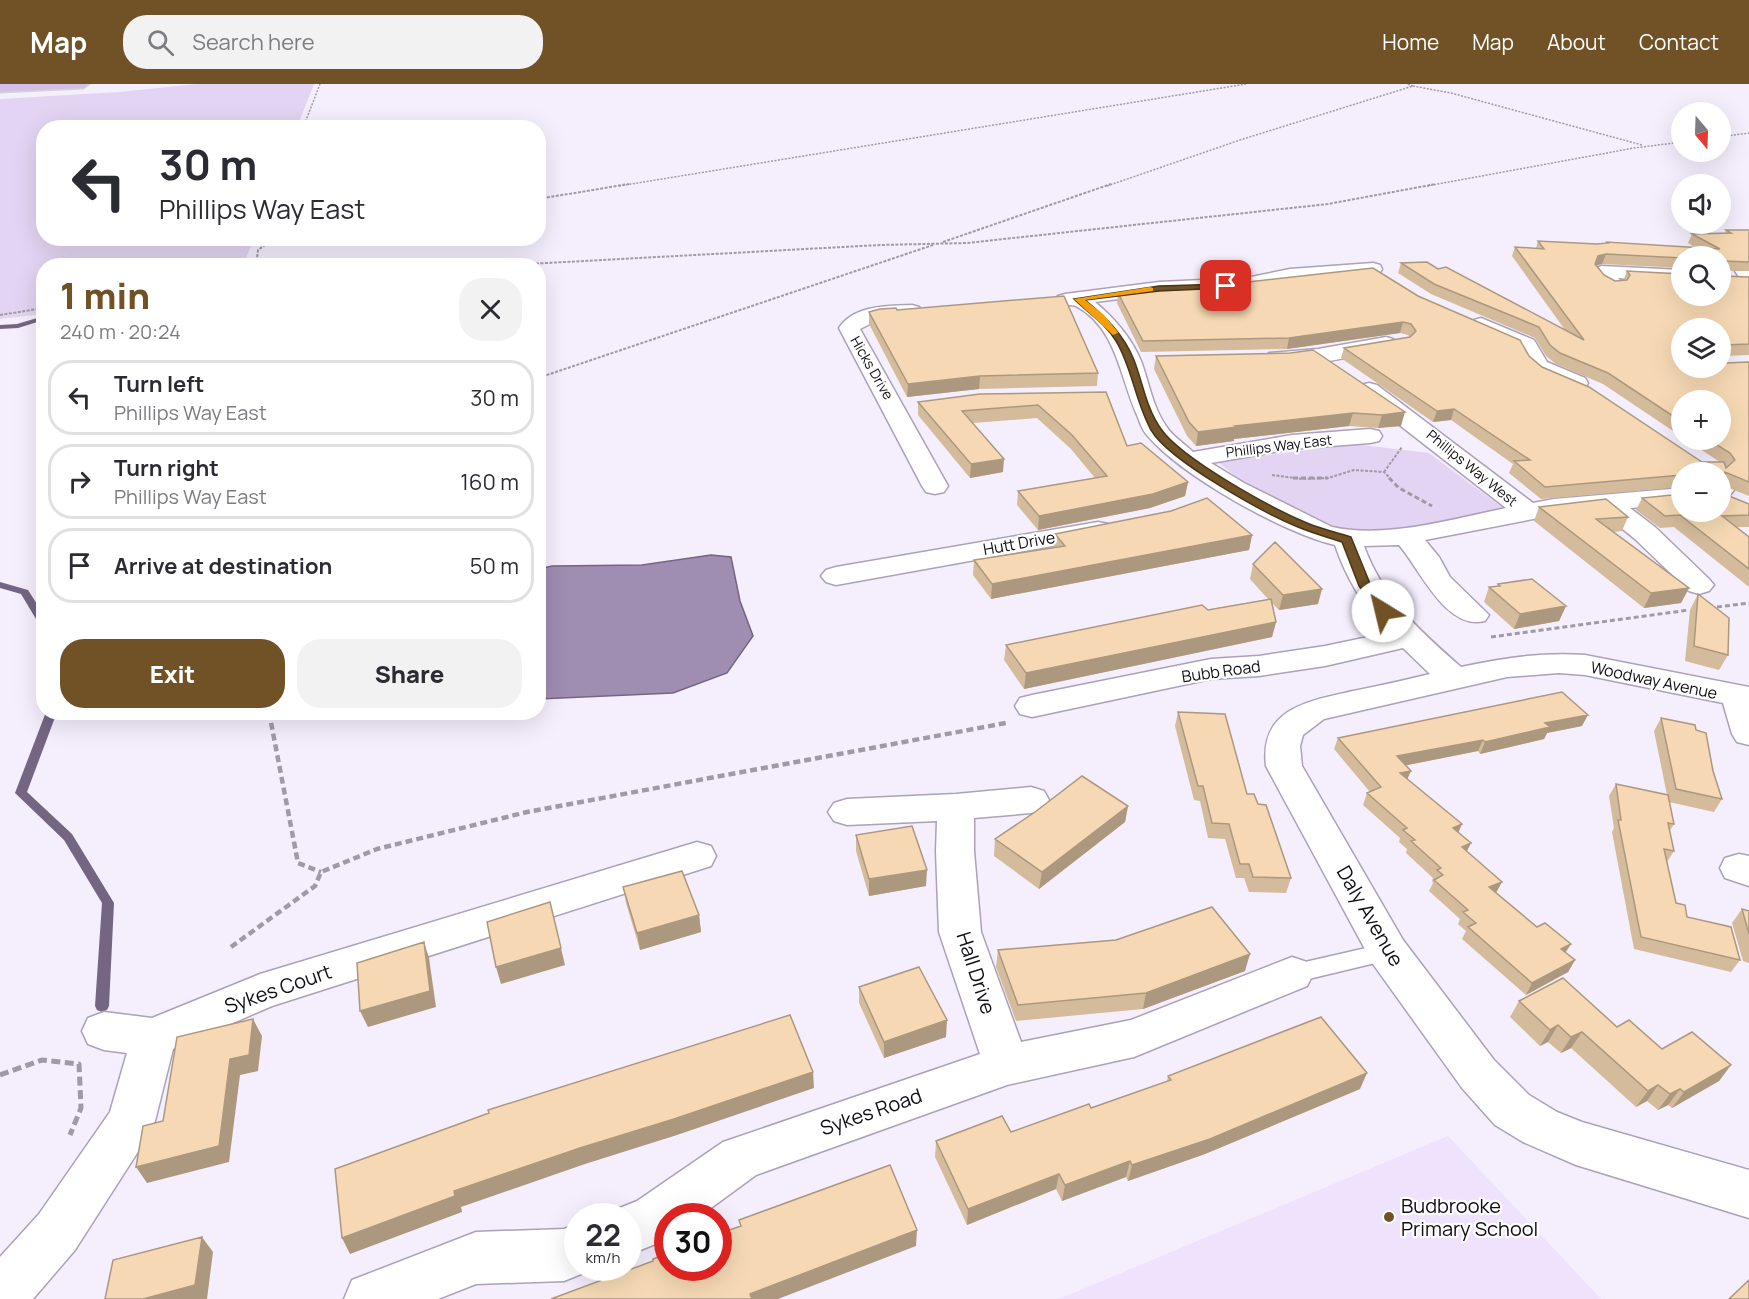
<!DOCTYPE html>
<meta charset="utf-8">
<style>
:root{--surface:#fff;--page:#f2f2f3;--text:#2b2b33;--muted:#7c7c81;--line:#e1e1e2;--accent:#705226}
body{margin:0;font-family:Manrope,sans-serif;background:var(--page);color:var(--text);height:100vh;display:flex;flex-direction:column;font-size:22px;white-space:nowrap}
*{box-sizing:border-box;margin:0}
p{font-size:20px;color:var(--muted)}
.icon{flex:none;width:33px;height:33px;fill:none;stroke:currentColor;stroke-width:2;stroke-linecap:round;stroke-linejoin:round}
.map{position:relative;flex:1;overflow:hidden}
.details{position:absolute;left:36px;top:174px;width:510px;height:462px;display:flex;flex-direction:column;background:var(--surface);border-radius:24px;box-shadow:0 6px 24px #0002}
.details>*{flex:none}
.guide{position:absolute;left:36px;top:36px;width:510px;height:126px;border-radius:24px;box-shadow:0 6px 24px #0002;background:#fff;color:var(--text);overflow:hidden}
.needle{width:39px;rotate:161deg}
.fabs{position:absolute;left:1671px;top:18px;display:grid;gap:12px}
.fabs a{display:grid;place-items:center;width:60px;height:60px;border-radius:50%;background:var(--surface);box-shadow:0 6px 24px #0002;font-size:30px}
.speed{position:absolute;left:564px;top:1119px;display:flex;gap:12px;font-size:30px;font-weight:700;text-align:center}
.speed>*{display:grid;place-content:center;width:78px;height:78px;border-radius:50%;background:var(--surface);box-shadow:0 6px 24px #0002;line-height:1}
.speed small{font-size:15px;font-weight:400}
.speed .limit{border:9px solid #d22;background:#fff;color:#111}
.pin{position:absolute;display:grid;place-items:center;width:51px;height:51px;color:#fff;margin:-26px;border-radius:12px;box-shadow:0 3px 9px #0006}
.me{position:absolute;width:66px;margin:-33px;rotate:324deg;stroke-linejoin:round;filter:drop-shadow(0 0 4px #0008)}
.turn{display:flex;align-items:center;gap:21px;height:126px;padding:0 24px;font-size:27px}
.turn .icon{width:78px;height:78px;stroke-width:2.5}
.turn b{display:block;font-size:42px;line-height:51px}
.round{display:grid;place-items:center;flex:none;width:63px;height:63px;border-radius:24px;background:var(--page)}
.summary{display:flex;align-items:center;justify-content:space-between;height:102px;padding:0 24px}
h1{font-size:36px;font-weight:800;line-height:45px;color:var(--accent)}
.action{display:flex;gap:12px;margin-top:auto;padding:12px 24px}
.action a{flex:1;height:69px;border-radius:24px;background:var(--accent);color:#fff;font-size:24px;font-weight:800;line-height:69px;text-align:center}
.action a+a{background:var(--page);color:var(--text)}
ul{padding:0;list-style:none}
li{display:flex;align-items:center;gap:18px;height:75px;margin:0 12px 9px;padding:0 12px;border:3px solid var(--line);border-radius:24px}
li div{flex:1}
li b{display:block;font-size:22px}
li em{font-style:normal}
header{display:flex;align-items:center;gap:36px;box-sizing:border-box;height:84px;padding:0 30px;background:var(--accent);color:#fff}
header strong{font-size:28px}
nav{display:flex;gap:33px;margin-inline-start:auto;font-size:21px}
.search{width:420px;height:54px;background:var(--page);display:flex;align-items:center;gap:15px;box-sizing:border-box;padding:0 21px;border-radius:24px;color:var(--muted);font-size:22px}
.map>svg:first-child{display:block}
</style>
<header>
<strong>Map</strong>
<div class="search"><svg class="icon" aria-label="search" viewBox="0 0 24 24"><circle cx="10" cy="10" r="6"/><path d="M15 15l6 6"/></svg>Search here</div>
<nav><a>Home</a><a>Map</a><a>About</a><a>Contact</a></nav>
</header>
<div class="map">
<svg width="1749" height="1215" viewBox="0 0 1749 1215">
<rect width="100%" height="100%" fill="#f5eefd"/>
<!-- built -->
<path fill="#eee2fc" d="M1448,1052L1601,1215H1059Z"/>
<!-- green -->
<path fill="#e2d4f2" d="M197,0H314L297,43L44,44V154L254,155L243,181L44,182L43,230L0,235V15L119,8Z
M1354,360L1429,369L1503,424C1456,434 1396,453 1348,447C1298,439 1256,409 1218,378Z"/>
<!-- water -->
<path fill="#9f8db2" stroke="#746682" stroke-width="1.5" d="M711,471L731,473L740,517L753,552L727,589L673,609L539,615V485L552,482L642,481Z"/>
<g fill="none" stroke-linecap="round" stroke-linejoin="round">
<!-- stream -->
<path fill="#746682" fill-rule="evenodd" d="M44,232V236L18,244L0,245V241L17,240Z
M0,498L28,506L44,531V543L39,540L21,510L0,504Z
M46,628H57L27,708L72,750L114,819L109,922L107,926L102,928L97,926L95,922L102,819L64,756L15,709Z"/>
<defs>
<path id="lane" d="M1388,859L1396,862L1399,868L1396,874L1292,899L1284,897L1280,890L1284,883L1292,881Z"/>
<path id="street" d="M1749,175V200L1742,198L1735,187L1742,177Z
M1373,179L1380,181L1382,185L1380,189L1290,197L1246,206L1159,210L1095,218C1114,234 1131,253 1141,277C1149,298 1152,322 1166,342C1172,352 1185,360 1193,368L1292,351L1370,345L1379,347L1382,352L1379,357L1370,359L1292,365L1211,379L1244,399L1332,443C1386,455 1453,435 1506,424L1361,311L1358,306L1361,301L1369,299L1377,301L1533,419L1554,415L1682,404V420L1630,424L1655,443L1709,495L1714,501L1709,507L1699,510L1689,507L1635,455L1600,427L1554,431L1425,456L1439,473L1450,493L1489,531L1485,537C1446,547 1420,485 1399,461L1364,462C1383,515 1421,548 1461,583C1503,574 1542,568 1585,571L1749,603V661L1737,658L1732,650L1723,619L1585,591L1559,589L1507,593L1324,635L1303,651L1300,662L1302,682L1403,856L1494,976L1529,1011L1557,1028L1582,1038L1749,1086V1134L1576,1081L1523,1058L1495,1041L1462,1004L1373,880L1266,682C1259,624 1309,617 1353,607C1379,602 1405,596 1430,590L1403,564L1325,582L1259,592L1211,595L1032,633L1020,630L1015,622L1020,614L1032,611L1211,575L1259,572L1325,562L1387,549C1364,523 1346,494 1335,461C1285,450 1180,391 1147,351C1142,346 1140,338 1137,331C1120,294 1117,244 1076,222C1071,220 1064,222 1058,220L1055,216L1058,212L1065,210L1159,198L1246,194L1290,185Z
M1602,182L1682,186V198L1618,194L1624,201L1621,205C1607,208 1600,199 1593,188L1595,184Z
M912,221L919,223L922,227L919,231L878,236L860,245L948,402L944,408L935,410L926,408L922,402L839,244C854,221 887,222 912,221Z
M1481,234L1534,256L1547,278L1585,294L1588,299L1585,304L1577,306L1549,297L1531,287L1518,265L1474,244L1471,240L1474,236Z
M1386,253L1393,255L1397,259L1393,263C1364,271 1298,286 1269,279L1266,274L1269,269L1318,265Z
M1720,386L1729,389L1739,400L1729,412L1720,414V388H1711Z
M1098,438L1108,440L1112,446L1108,452L836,501L826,498L821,492L826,486L836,483Z
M1031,703L1044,707L1049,716L1044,725L1031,729L974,734V767L981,848L1021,958L1131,936L1292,873L1307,878L1313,890L1307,902L1134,973L1007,1001L756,1091L700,1132H668V1155L628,1171V1132H608L610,1128L637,1117L723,1058L980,970L939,848L936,767L937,737L847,741L834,737L828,728L834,719L847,715L956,710Z
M697,758L711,762L716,772L711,782L272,922L173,965L155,1037L148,1052L75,1166L33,1215H0V1173L39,1130L110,1028L127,969L104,966L88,960L82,947L88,934L104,928L152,934L260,890Z
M1739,770L1749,772V802L1725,794L1720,784L1725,774Z
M578,1140V1184H596L564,1197L476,1200L438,1215H344L352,1196L476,1148L564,1145Z"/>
<path id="primary" d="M0,0H89L83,4L0,8Z"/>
</defs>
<!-- lane casing -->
<use href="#lane" stroke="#aca1b8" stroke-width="3"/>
<!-- street casing -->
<use href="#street" stroke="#aca1b8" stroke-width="3"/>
<!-- primary casing -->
<use href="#primary" stroke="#d4d3d5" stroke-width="3"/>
<!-- path-far4 -->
<path stroke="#9f9aa6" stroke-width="1.5" stroke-dasharray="2 1.5" stroke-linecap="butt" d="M1413,2L1451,9L1642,61
M303,44L320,0
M1720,53L1749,49
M619,102L1246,0
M1107,102L1240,56L1413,2L1407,0
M1427,102L1634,64L1682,58"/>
<!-- path-far3 -->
<path stroke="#9f9aa6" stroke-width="2" stroke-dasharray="3 1.5" stroke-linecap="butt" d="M538,115L629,100
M260,154L258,159L265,161
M943,158L1111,100
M256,182L258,166L265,161L297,154
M427,182H465
M491,182L880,161L967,159L1328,120L1436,100
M0,231L44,224
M538,294L933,161
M1384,388L1402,363
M1272,391L1302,395L1328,394L1354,386L1384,388L1391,395"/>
<!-- path-far2 -->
<path stroke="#9f9aa6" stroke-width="3" stroke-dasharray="5 3" stroke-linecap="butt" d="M1293,394H1328
M1389,394L1399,404L1432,422
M1717,523L1749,519
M1491,553L1689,526"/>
<!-- path-far1 -->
<path stroke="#9f9aa6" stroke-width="4.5" stroke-dasharray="7 4" stroke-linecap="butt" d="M269,628L298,779L321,788
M231,863L315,802L321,788L377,765L527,728L1006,639"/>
<!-- path -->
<path stroke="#9f9aa6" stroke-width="5" stroke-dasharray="9 4.5" stroke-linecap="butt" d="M0,991L42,976L79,980L81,1024L70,1051"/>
<!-- lane -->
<use href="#lane" fill="#fff" fill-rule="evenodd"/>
<!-- street -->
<use href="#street" fill="#fff" fill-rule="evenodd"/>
<!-- primary -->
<use href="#primary" fill="#d3bfe7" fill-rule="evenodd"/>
</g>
<!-- wall -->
<path fill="#d4bb9b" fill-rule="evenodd" d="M1726,146H1749V187H1723V192L1749,193V271L1722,272L1720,276V244H1682V284L1749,278V412L1724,402V410L1749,420V443H1737L1749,453V503L1674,443L1660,444L1636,426L1642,414L1682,428L1720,388H1682V403L1541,415L1509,389L1513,380L1451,336L1433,338L1341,274L1344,264L1409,253L1408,251L1400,249L1287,265L1141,268L1117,219L1118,209L1418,212L1529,272L1542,283L1702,378H1720L1686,356H1720L1682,316V353L1603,300L1556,280L1546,272L1535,254L1431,210L1398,189L1401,179L1438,185L1565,246L1512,172L1515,163L1536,164L1538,157L1597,160L1606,159L1607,158L1696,164L1688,159L1692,150L1725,149ZM1682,172H1720L1682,212L1627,187L1623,197H1615L1604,191L1596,181L1602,180L1682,184Z
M897,226L1098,289L1097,302L979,305L907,313L869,240V228Z
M1290,269L1401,342L1378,344L1349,342L1234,355V357L1196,362L1187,352L1154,285L1156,272Z
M1106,308L1127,362L1188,398L1185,412L1150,424L1038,446L1017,421L1018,407L1095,394L1071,365L1037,334L973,339L1003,388L970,394L918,331V318Z
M1539,423L1628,433L1622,447L1613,448L1689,504L1681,519L1644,524L1534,437Z
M1055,450L1252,451L1249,466L991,515L973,491L974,476L1053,463Z
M1253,480L1318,520L1279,526L1272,519L1276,538L1272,553L1024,605L1004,576L1006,561L1268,515L1250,495Z
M1498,500L1566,522L1559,537L1514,545L1484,518L1489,503L1497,502Z
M1698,510L1728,571L1719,586L1685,577L1690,526Z
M1178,628L1247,710L1258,720L1291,794L1286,809L1249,808L1244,794H1236L1225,755L1208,754L1200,717L1194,716L1175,642Z
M1661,634L1696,646L1713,687L1722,715L1714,728L1669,718L1674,740L1669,748L1674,767L1667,778L1676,819L1687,833L1740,876L1731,888L1634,865L1612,748L1614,744L1609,712L1616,700L1667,711L1654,647Z
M1582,642L1547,649L1544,655L1480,670L1478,667L1406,681L1407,695L1458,749L1467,767L1496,809L1575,876L1568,888L1526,911L1462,855L1466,847L1458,840L1460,835L1429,807L1433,799L1432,797L1433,794L1406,769L1407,765L1399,758L1400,754L1363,721L1367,709L1370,708L1334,665L1338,654Z
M1128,722L1125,738L1039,805L994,772L995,755Z
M856,751L926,802L869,812L856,767Z
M623,803L699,831L701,848L640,866L626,819Z
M1742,825L1749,827V879L1743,877L1732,839Z
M998,866L1245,887L1143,925L1016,937L996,883Z
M859,903L946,953L884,974L859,919Z
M1519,917L1617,943L1662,965L1731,981L1719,997L1672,1024L1668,1021L1658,1026L1647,1017L1636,1023L1571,964L1561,969L1548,958L1540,962L1510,933Z
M1168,992L1360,1005L1205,1070L1128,1097L1126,1093L1062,1117L1056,1105L967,1141L935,1073L936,1057L1011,1048L1091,1024L1167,997Z"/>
<!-- shaded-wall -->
<path fill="#ac987e" d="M1606,170L1602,180L1594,182L1598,172Z
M1403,238L1400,249L1287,265L1289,254Z
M980,292L979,305L907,313L908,300Z
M1454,325L1451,336L1433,338L1437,327Z
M1405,328L1401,342L1378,344L1382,331Z
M1353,329L1349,342L1234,355V357L1196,362L1198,348L1235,342Z
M1004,375L1003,388L970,394L971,380Z
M1188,398L1185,412L1150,424L1038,446L1039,432Z
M1252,451L1249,466L991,515L992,500Z
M1689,504L1681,519L1644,524L1651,509Z
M1322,505L1318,520L1279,526L1283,511Z
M1566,522L1559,537L1514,545L1520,530Z
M1276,538L1272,553L1024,605L1026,589Z
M1588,631L1582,642L1547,649L1544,655L1480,670L1485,658L1545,639Z
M1483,656L1478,667L1393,684L1397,672Z
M1411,687L1406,698L1400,689Z
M1128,722L1125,738L1039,805L1042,788Z
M1462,740L1457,752L1453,744Z
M1471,759L1465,771L1462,763Z
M927,786L926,802L869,812V795Z
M1502,798L1496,809L1489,803Z
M550,818L565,881L501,900L496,883Z
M699,831L701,848L640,866L637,849Z
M424,858L429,874L436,923L368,943L360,927Z
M1571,860L1564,871L1561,865Z
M1250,870L1245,887L1143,925L1146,909Z
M1575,876L1568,888L1526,911L1532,899Z
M253,935L262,952L258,987L240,991L229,1078L147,1099L136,1083L230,975Z
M947,936L946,953L884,974V958Z
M1558,941L1548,958L1540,962L1550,946Z
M1582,948L1571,964L1561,969L1571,953Z
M1731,981L1719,997L1672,1024L1684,1008Z
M813,988L814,1004L677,1051L585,1080L461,1123L462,1128L350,1170L342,1154L454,1107L580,1064Z
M1367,989L1360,1005L1205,1070L1128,1097L1132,1081Z
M1658,1001L1647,1017L1636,1023L1648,1007Z
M1680,1005L1668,1021L1658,1026L1670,1010Z
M1130,1077L1126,1093L1062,1117L1065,1101Z
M1059,1090L1056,1105L967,1141L968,1125Z
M917,1146L916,1162L778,1215H751L750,1210Z
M202,1153L213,1168L207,1215H143Z"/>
<!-- building -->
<path fill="#f6d9b4" stroke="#ac987e" stroke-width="1.5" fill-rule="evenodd" d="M1726,146H1749V178L1723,177V192L1749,193V260L1725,261L1723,271H1720V244H1682V268L1679,272L1682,277V284H1720V277L1725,279L1749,278V398L1725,388L1724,410L1749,420V431L1722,432L1749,453V485L1680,431L1665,432L1642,414L1682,410V428H1720V388H1682V391L1545,403L1514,377L1530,376L1454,325L1437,327L1344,264L1410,253L1416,247L1411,240L1403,238L1289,254L1143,257L1118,209L1196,201L1248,198L1373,184L1418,212L1520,256L1529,272L1542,283L1589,303L1702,378H1724L1726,384L1735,376L1730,369L1709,356H1720V316H1682V338L1608,289L1560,269L1550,261L1539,243L1434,200L1401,179L1427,178L1438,185L1446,183L1584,256L1515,163L1544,165L1538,157L1597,160L1608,159L1607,158L1720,165L1692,150L1731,149ZM1606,170L1682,174V172H1720V212H1682V190L1627,187L1630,191L1627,196L1615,197L1604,191L1595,180L1598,172Z
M1064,212L1098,289L980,292L908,300L869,228L880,225L896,224L897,226Z
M1313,266L1405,328L1382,331L1353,329L1235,342L1237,343L1198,348L1189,338L1156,272L1290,269Z
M1106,308L1127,362L1141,359L1188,398L1153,410L1039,432L1018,407L1107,392L1072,351L1038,321L962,327L1004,375L971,380L918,318L980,310Z
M1207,414L1252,451L992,500L974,476L1065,462L1055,450L1171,427Z
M1606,415L1628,433L1596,435L1689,504L1651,509L1539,423Z
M1275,458L1322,505L1283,511L1253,480Z
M1532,495L1566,522L1520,530L1489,503L1500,502L1498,500Z
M1698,510L1729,534L1728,571L1694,562Z
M1271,515L1276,538L1026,589L1006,561L1202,521L1208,526Z
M1562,608L1588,631L1545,639L1550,643L1485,658L1483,656L1397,672L1411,687L1400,689L1462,740L1453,744L1471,759L1462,763L1502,798L1489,803L1537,843L1545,839L1571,860L1561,865L1575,876L1532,899L1468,843L1476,839L1463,828L1468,826L1434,796L1443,791L1437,786L1441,784L1411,757L1415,756L1403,746L1407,744L1367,709L1381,703L1338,654Z
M1178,628L1225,630L1247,710H1254L1258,720L1266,721L1291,794L1253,793L1249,780H1240L1229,740L1212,739L1203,702H1198Z
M1661,634L1695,641L1696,646L1706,649L1713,687L1722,715L1676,705Z
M1082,692L1128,722L1042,788L995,755L1035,728Z
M1616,700L1668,711L1674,740L1668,739L1674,767L1664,765L1676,819L1685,821L1687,833L1731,843L1740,876L1641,853L1618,736H1621Z
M912,742L927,786L869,795L856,751Z
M682,787L699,831L637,849L623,803Z
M550,818L561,864L496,883L487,838Z
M1212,823L1250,870L1146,909L1018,921L998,866L1116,856Z
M1742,825L1749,827V850Z
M424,858L430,907L360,927L357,879Z
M919,883L947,936L884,958L859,903Z
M1563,894L1617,943L1629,936L1662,965L1692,948L1731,981L1684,1008L1680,1005L1670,1010L1658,1001L1648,1007L1582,948L1571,953L1558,941L1550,946L1519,917Z
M790,931L813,988L674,1035L580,1064L454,1107L455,1112L342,1154L335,1085L489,1029L488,1026Z
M1321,933L1367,989L1210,1055L1132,1081L1130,1077L1065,1101L1059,1090L968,1125L936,1057L1002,1032L1011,1048L1089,1020L1091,1024L1171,996L1168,992Z
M253,935L249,971L230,975L219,1062L136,1083L143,1042L163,1037L177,953Z
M890,1081L917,1146L750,1210L752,1215H551L653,1177V1175L668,1169V1184H718V1150L741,1142L739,1136Z
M202,1153L195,1201L143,1215H105L113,1176Z
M1749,1196V1215H1729Z"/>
<!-- route -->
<path fill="#705226" stroke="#493519" stroke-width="1.5" d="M1229,200L1230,202L1226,204L1159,207L1085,216C1106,233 1124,251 1134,276C1143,299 1146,324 1161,345C1182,375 1271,424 1307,439C1321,445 1336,448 1351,453L1371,502L1389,527L1387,530H1379L1359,502L1342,458C1327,453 1312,449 1298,443C1264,429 1169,377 1151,346C1135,317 1132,283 1116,257C1105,239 1088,229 1074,215L1159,202Z"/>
<!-- slow -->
<path fill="#f59e0b" d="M1150,203L1153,204V207L1085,216L1104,231L1117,247L1118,249L1113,251L1074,215Z"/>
<!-- markers -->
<circle fill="#705226" stroke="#fff" stroke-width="2" cx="1389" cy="1133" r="6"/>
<g text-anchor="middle" stroke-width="4.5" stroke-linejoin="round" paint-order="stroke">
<!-- far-street labels -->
<g font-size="14" fill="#0f0c13" stroke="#fff">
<text transform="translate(872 284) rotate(60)" y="5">Hicks Drive</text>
<text transform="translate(1279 362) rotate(-7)" y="5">Phillips Way East</text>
<text transform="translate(1472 384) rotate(39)" y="5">Phillips Way West</text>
</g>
<!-- street labels -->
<g font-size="16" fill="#0f0c13" stroke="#fff">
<text transform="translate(1019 459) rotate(-10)" y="6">Hutt Drive</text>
<text transform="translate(1221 587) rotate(-8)" y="6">Bubb Road</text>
<text transform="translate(1654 596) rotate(12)" y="6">Woodway Avenue</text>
</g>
<!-- near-street labels -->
<g font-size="20" fill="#0f0c13" stroke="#fff">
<text transform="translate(1370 832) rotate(60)" y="7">Daly Avenue</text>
<text transform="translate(976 889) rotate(72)" y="7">Hall Drive</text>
<text transform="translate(278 905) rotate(-19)" y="7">Sykes Court</text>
<text transform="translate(871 1028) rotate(-19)" y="7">Sykes Road</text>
</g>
<!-- near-poi labels -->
<g font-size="20" fill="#0f0c13" stroke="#fff" text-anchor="start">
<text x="1401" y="1129">Budbrooke<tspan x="1401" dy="23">Primary School</tspan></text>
</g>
</g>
</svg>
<div class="fabs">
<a><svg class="needle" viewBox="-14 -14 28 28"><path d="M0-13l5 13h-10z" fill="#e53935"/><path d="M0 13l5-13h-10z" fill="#7c7c81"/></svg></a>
<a><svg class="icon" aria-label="sound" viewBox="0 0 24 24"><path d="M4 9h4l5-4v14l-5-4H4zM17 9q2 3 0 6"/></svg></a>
<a><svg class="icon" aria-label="search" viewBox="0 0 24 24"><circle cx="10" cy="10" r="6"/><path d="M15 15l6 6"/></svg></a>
<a><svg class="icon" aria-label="layers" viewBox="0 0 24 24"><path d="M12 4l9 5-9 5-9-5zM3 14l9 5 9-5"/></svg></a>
<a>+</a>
<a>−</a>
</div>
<div class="speed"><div>22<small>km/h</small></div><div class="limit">30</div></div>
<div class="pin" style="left:1226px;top:202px;background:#d93025"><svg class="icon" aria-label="arrive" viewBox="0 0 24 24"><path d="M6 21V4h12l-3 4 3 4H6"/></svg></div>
<svg class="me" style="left:1383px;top:527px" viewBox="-20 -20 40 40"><circle r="19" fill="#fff"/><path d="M0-13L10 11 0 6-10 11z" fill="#705226"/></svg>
<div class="guide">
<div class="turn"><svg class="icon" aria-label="left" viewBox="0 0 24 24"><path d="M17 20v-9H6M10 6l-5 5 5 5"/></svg><div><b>30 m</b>Phillips Way East</div></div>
</div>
<section class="details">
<div class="summary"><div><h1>1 min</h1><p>240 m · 20:24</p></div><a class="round"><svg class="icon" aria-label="close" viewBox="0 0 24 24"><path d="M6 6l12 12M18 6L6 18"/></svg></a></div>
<ul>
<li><svg class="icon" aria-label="left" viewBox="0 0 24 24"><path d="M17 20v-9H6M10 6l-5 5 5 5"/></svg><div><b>Turn left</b><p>Phillips Way East</p></div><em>30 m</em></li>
<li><svg class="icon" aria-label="right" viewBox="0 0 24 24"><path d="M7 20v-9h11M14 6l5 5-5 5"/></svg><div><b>Turn right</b><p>Phillips Way East</p></div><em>160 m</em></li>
<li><svg class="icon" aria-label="arrive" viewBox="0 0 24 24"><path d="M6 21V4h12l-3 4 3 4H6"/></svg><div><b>Arrive at destination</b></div><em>50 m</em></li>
</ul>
<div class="action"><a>Exit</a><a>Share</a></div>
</section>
</div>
